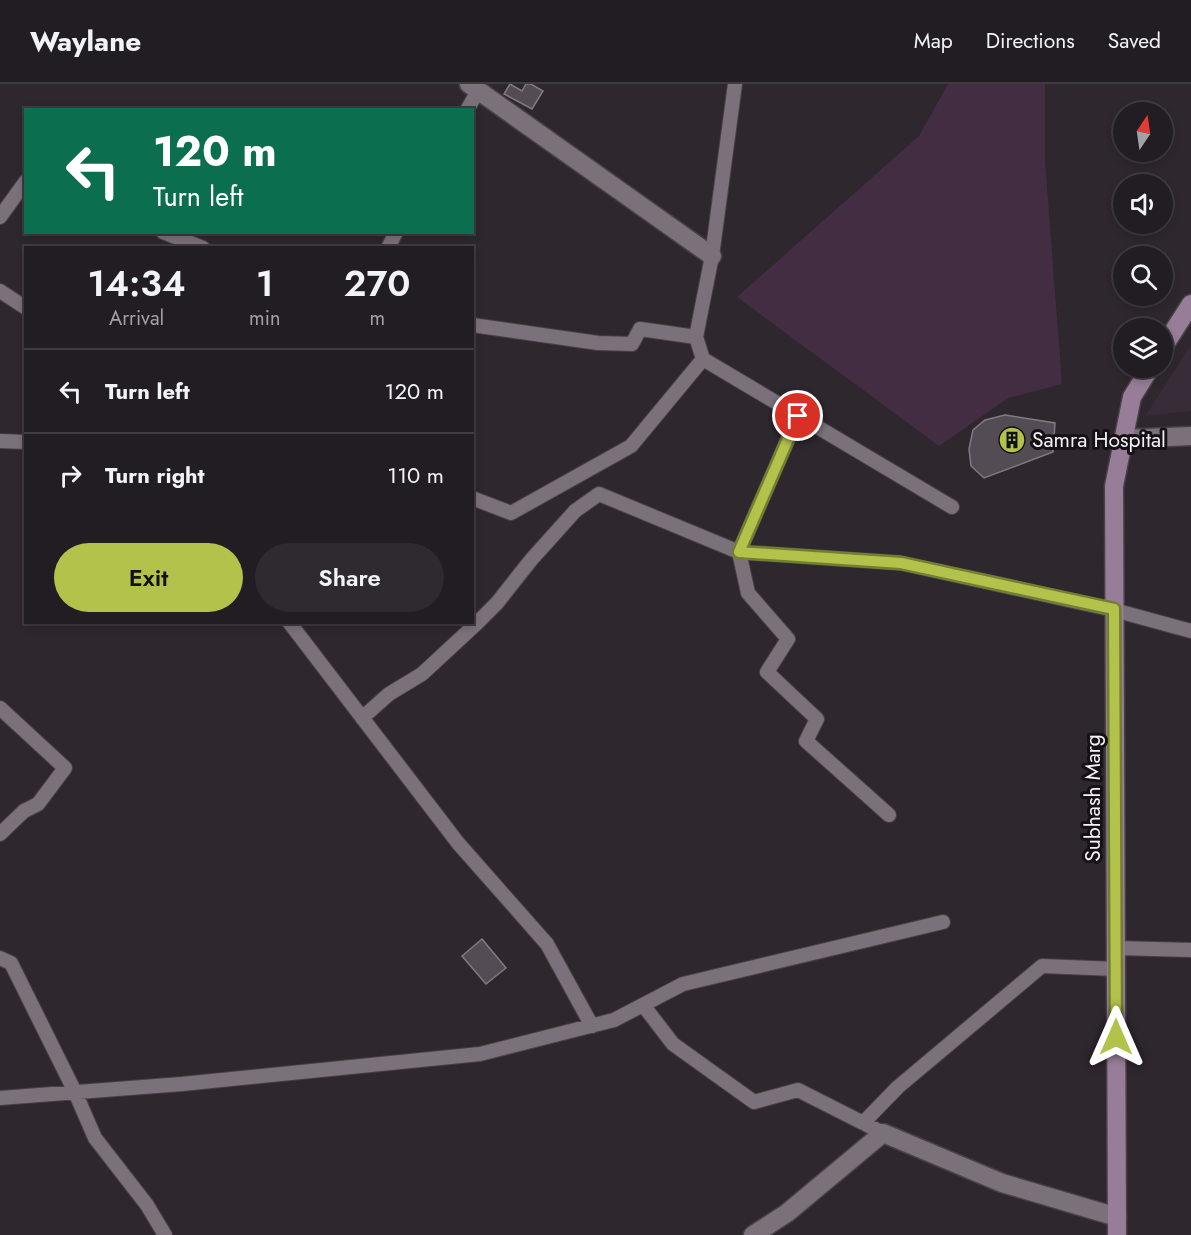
<!DOCTYPE html>
<style>
:root{--surface:#221d22;--page:#2e2a2f;--text:#f1f3f6;--muted:#a2a2a5;--line:#3f3b40;--accent:#b3c24b}
body{margin:0;font-family:Jost,sans-serif;background:var(--page);color:var(--text);height:100vh;display:flex;flex-direction:column;font-size:22px;white-space:nowrap}
*{box-sizing:border-box;margin:0}
p{font-size:20px;color:var(--muted)}
.icon{flex:none;width:33px;height:33px;fill:none;stroke:currentColor;stroke-width:2;stroke-linecap:round;stroke-linejoin:round}
.map{position:relative;flex:1;overflow:hidden}
.sheet{position:absolute;left:24px;top:162px;width:450px;height:378px;display:flex;flex-direction:column;background:var(--surface);border-radius:0px;box-shadow:0 3px 9px #0003,0 0 0 2px var(--line)}
.sheet>*{flex:none}
.banner{position:absolute;left:24px;top:24px;width:450px;height:126px;border-radius:0px;box-shadow:0 3px 9px #0003,0 0 0 2px var(--line);background:#0b6e4f;color:#fff;overflow:hidden}
.needle{width:39px;rotate:13deg}
.controls{position:absolute;left:1113px;top:18px;display:grid;gap:12px}
.controls a{display:grid;place-items:center;width:60px;height:60px;border-radius:50%;background:var(--surface);box-shadow:0 3px 9px #0003,0 0 0 2px var(--line);font-size:30px}
.pin{position:absolute;display:grid;place-items:center;width:51px;height:51px;color:#fff;margin:-26px;border:3px solid #fff;border-radius:50%;box-shadow:0 2px 6px #0007}
.me{position:absolute;width:66px;margin:-33px;rotate:0deg;stroke-linejoin:round;filter:drop-shadow(0 0 4px #0008)}
.turn{display:flex;align-items:center;gap:21px;height:126px;padding:0 30px;font-size:27px}
.turn .icon{width:78px;height:78px;stroke-width:2.5}
.turn b{display:block;font-size:42px;line-height:51px}
.eta{display:flex;justify-content:space-evenly;align-items:center;height:102px;text-align:center}
.eta b{font-size:36px;font-weight:600;line-height:42px}
.primary-button{display:flex;gap:12px;margin-top:auto;padding:12px 30px}
.primary-button a{flex:1;height:69px;border-radius:36px;background:var(--accent);color:#111;font-size:24px;font-weight:600;line-height:69px;text-align:center}
.primary-button a+a{background:var(--page);color:var(--text)}
ul{padding:0;list-style:none}
li{display:flex;align-items:center;gap:18px;height:84px;padding:0 30px;border-top:2px solid var(--line)}
li div{flex:1}
li b{display:block;font-size:22px}
li em{font-style:normal}
header{display:flex;align-items:center;gap:36px;box-sizing:border-box;height:84px;padding:0 30px;background:var(--surface);border-bottom:2px solid var(--line)}
header strong{font-size:28px}
nav{display:flex;gap:33px;margin-inline-start:auto;font-size:21px}
.map>svg:first-child{display:block}
</style>
<header>
<strong>Waylane</strong>
<nav><a>Map</a><a>Directions</a><a>Saved</a></nav>
</header>
<div class="map">
<svg width="1191" height="1151" viewBox="0 0 1191 1151">
<rect width="100%" height="100%" fill="#2e272e"/>
<!-- built -->
<path fill="#382c39" d="M1191,261V327L1145,332L1146,331Z"/>
<!-- green -->
<path fill="#432d43" d="M948,0H1045V77L1062,300L1008,314L939,362L737,213L919,52Z"/>
<!-- building -->
<path fill="#544c54" stroke="#827982" stroke-width="1.5" d="M510,0L522,7L526,0H531L543,7L532,25L504,10Z
M1005,331L1055,339L1053,368L984,394L971,382L969,365L973,346L985,336Z
M482,855L506,884L486,900L462,872Z"/>
<g fill="none" stroke-linecap="round" stroke-linejoin="round">
<defs>
<path id="lane" d="M735,0L712,172L696,253L703,275L952,423
M467,26L478,7
M0,133L26,97
M163,148L203,164
M388,164L396,148
M0,207L26,224
M472,241L598,259L632,260L640,245L696,253
M798,332L739,468L748,509L788,555L767,588L817,635L806,657L889,731
M0,357L26,358
M472,414L511,429L631,362L703,275
M289,538L458,759L547,860L592,942
M0,624L65,684L38,720L24,727L0,750
M362,634L389,610L422,590L476,540L497,519L531,476L575,427L599,410L739,468L901,479L1114,526L1191,547
M1116,864L1191,866
M0,874L11,879L75,1008L95,1054L147,1121L165,1151
M643,921L673,960L754,1018L798,1006L883,1049
M0,1014L182,1000L480,970L614,936L683,900L943,838
M863,1039L898,1003L1042,882L1116,885"/>
<path id="street" d="M469,0L712,172
M1124,355L1191,352
M753,1151L787,1129L883,1049L1002,1099L1117,1133"/>
<path id="secondary" d="M1162,265L1191,220
M1117,1151L1114,402L1132,313L1150,284"/>
</defs>
<!-- lane casing -->
<use href="#lane" stroke="#484248" stroke-width="16"/>
<!-- street casing -->
<use href="#street" stroke="#484248" stroke-width="21"/>
<!-- secondary casing -->
<use href="#secondary" stroke="#484248" stroke-width="21"/>
<!-- lane -->
<use href="#lane" stroke="#7a717a" stroke-width="14"/>
<!-- street -->
<use href="#street" stroke="#7a717a" stroke-width="18"/>
<!-- secondary -->
<use href="#secondary" stroke="#977d97" stroke-width="18"/>
</g>
<g fill="none" stroke-linecap="round" stroke-linejoin="round">
<defs>
<path id="route" d="M798,332L739,468L901,479L1114,525L1116,953"/>
</defs>
<!-- route casing -->
<use href="#route" stroke="#747e31" stroke-width="15"/>
<!-- route -->
<use href="#route" stroke="#b3c24b" stroke-width="10"/>
</g>
<!-- icons -->
<defs>
<symbol id="building-disc" viewBox="-11 -11 22 22"><circle r="9.5" fill="#b3c24b" stroke="#151115"/><path d="M-4-6H4V6H1V3H-1V6H-4ZM-2.5-4.3h1.7v1.8h-1.7ZM.8-4.3h1.7v1.8H.8ZM-2.5-1h1.7V.8h-1.7ZM.8-1h1.7V.8H.8Z" fill="#111"/></symbol>
</defs>
<g fill-rule="evenodd">
<use href="#building-disc" x="997" y="341" width="30" height="30"/>
</g>
<g text-anchor="middle" stroke-width="6" stroke-linejoin="round" paint-order="stroke">
<!-- poi labels -->
<g font-size="21" fill="#f6f1f6" stroke="#151115" text-anchor="start">
<text x="1032" y="363">Samra Hospital</text>
</g>
<!-- street labels -->
<g font-size="21" fill="#f6f1f6" stroke="#151115">
<text transform="translate(1093 714) rotate(-90)" y="7">Subhash Marg</text>
</g>
</g>
</svg>
<div class="controls">
<a><svg class="needle" viewBox="-14 -14 28 28"><path d="M0-13l5 13h-10z" fill="#e53935"/><path d="M0 13l5-13h-10z" fill="#a2a2a5"/></svg></a>
<a><svg class="icon" aria-label="sound" viewBox="0 0 24 24"><path d="M4 9h4l5-4v14l-5-4H4zM17 9q2 3 0 6"/></svg></a>
<a><svg class="icon" aria-label="search" viewBox="0 0 24 24"><circle cx="10" cy="10" r="6"/><path d="M15 15l6 6"/></svg></a>
<a><svg class="icon" aria-label="layers" viewBox="0 0 24 24"><path d="M12 4l9 5-9 5-9-5zM3 14l9 5 9-5"/></svg></a>
</div>
<div class="pin" style="left:798px;top:332px;background:#d93025"><svg class="icon" aria-label="arrive" viewBox="0 0 24 24"><path d="M6 21V4h12l-3 4 3 4H6"/></svg></div>
<svg class="me" style="left:1116px;top:953px" viewBox="-20 -20 40 40"><path d="M0-17L14 15 0 8-14 15z" fill="#b3c24b" stroke="#fff" stroke-width="4"/></svg>
<div class="banner">
<div class="turn"><svg class="icon" aria-label="left" viewBox="0 0 24 24"><path d="M17 20v-9H6M10 6l-5 5 5 5"/></svg><div><b>120 m</b>Turn left</div></div>
</div>
<section class="sheet">
<div class="eta">
<div><b>14:34</b><p>Arrival</p></div>
<div><b>1</b><p>min</p></div>
<div><b>270</b><p>m</p></div>
</div>
<ul>
<li><svg class="icon" aria-label="left" viewBox="0 0 24 24"><path d="M17 20v-9H6M10 6l-5 5 5 5"/></svg><div><b>Turn left</b></div><em>120 m</em></li>
<li><svg class="icon" aria-label="right" viewBox="0 0 24 24"><path d="M7 20v-9h11M14 6l5 5-5 5"/></svg><div><b>Turn right</b></div><em>110 m</em></li>
</ul>
<div class="primary-button"><a>Exit</a><a>Share</a></div>
</section>
</div>
